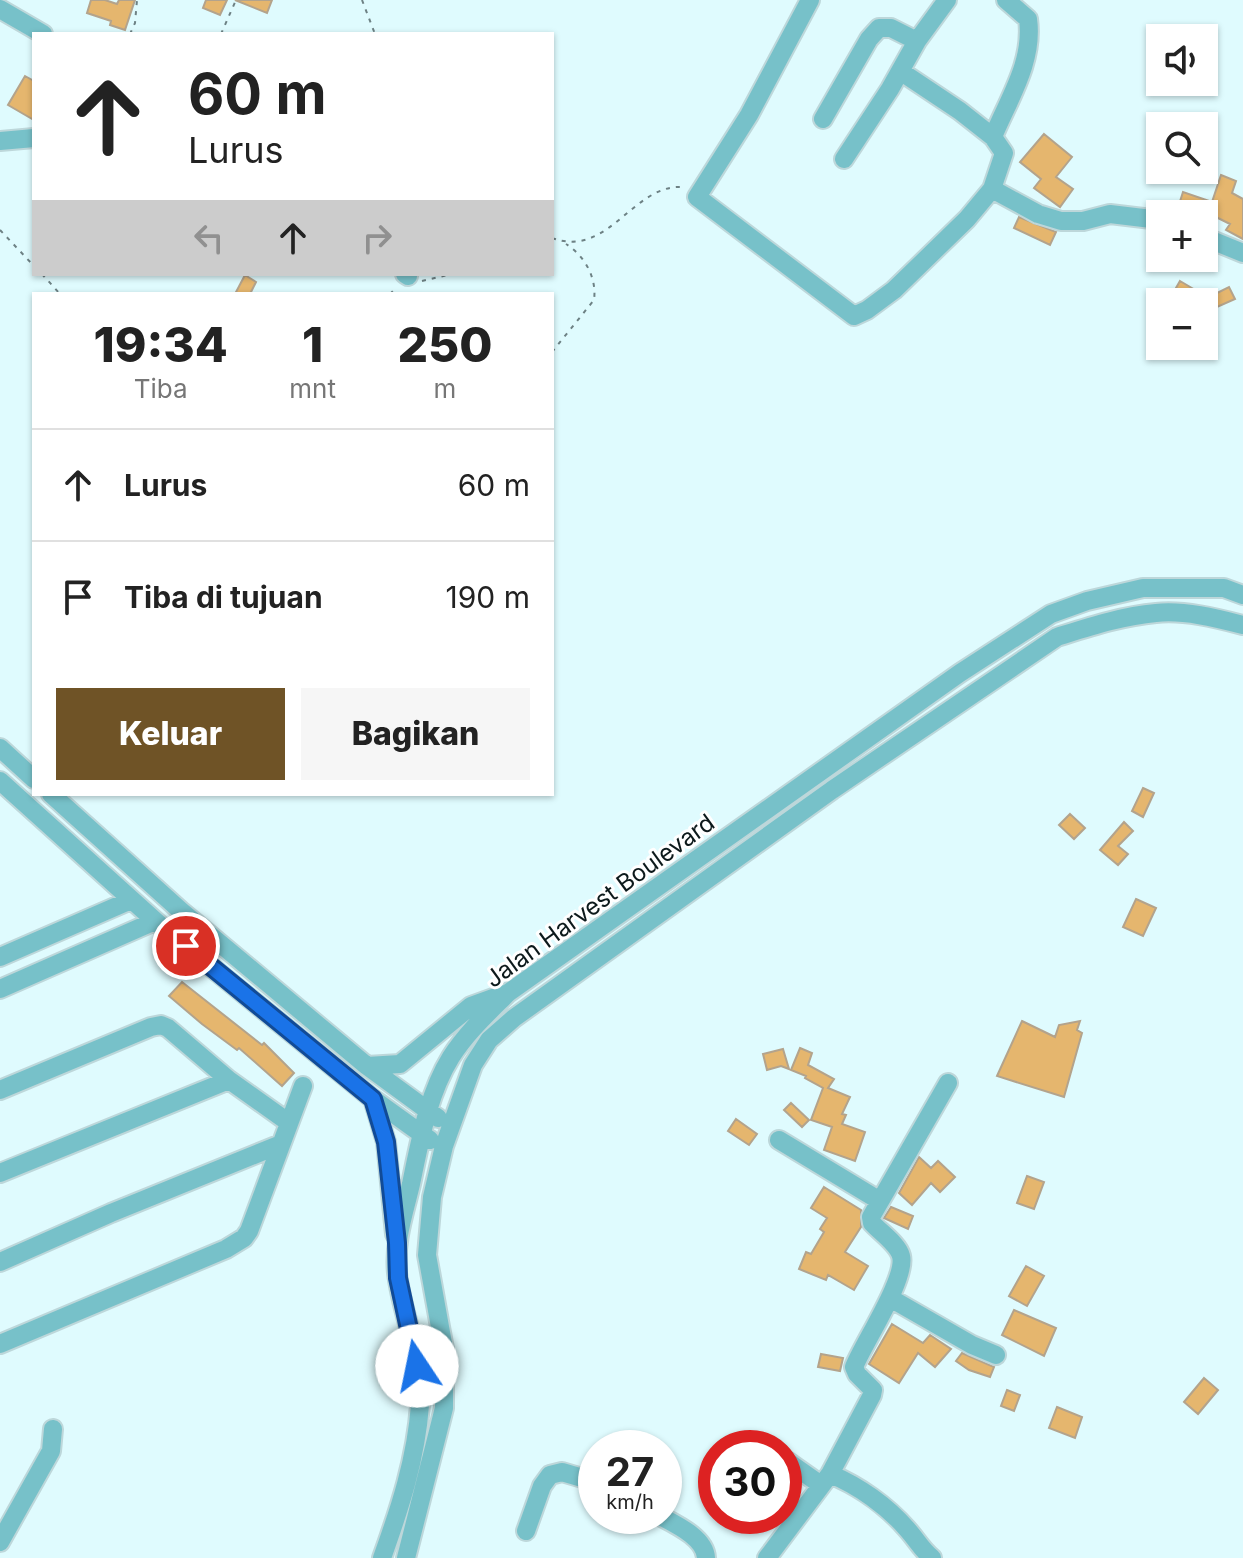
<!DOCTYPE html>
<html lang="id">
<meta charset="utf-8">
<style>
:root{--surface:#fff;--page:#f6f6f6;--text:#222;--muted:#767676;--line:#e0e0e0;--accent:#6f5326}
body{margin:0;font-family:Inter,sans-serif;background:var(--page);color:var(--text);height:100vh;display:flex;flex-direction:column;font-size:30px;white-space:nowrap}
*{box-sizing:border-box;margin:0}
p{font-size:26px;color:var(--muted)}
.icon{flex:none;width:44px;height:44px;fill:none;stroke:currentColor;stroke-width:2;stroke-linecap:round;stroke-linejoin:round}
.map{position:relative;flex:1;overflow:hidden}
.side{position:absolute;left:32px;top:292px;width:522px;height:504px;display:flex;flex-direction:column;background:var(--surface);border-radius:0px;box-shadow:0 2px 6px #0004}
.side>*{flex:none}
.guide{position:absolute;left:32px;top:32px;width:522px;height:244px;border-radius:0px;box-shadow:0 2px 6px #0004;background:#fff;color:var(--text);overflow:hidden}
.controls{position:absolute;left:1146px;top:24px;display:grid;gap:16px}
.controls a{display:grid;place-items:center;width:72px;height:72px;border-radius:0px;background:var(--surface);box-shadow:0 2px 6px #0004;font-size:40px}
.speed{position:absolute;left:578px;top:1430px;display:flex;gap:16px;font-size:40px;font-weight:700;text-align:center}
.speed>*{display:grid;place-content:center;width:104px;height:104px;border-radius:50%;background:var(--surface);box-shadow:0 2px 6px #0004;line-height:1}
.speed small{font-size:20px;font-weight:400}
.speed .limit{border:12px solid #d22;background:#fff;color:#111}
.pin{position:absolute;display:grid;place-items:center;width:68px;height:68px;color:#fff;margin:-34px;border:4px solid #fff;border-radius:50%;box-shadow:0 2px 8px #0007}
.me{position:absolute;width:88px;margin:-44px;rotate:349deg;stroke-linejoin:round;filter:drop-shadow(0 0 6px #0008)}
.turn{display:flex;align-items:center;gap:28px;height:168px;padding:0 24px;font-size:36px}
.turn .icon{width:104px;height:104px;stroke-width:2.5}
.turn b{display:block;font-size:56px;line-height:68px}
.lanes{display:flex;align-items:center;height:76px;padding:0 24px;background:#0003;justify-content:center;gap:40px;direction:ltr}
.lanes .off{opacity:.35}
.eta{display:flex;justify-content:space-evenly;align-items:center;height:136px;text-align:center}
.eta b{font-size:48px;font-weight:800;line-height:56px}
.primary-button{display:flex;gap:16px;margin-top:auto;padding:16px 24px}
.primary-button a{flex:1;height:92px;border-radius:0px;background:var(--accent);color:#fff;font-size:32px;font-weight:800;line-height:92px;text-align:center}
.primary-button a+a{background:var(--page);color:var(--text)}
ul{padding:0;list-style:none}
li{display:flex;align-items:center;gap:24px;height:112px;padding:0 24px;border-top:2px solid var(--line)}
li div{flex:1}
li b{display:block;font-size:30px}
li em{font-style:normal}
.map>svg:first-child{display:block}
</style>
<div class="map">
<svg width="1243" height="1558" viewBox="0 0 1243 1558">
<rect width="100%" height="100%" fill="#dffbfe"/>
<!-- building -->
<path fill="#e5b66e" stroke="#b3a38c" stroke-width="2" d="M91,0H105L117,4L119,0H135L125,30L110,25L111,21L87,13Z
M206,0H227L220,15L203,8Z
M235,0H272L267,13Z
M25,76L34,81V120L8,105Z
M1044,134L1072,157L1056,177L1073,189L1060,207L1034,188L1041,179L1020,162Z
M1221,175L1236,181L1232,193L1243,199V239L1226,230L1230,224L1216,217L1207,214H1176L1183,192L1212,202Z
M1019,217L1056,232L1050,245L1014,228Z
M245,275L256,282L250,294H235Z
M1180,281L1214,301L1211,296L1229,287L1235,299L1217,307L1214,302H1168Z
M1143,788L1154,793L1143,817L1132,811Z
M1070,814L1085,828L1074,839L1059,825Z
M1124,822L1133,831L1118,846L1128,854L1118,865L1100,850Z
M1136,899L1156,908L1143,936L1123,927Z
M182,982L262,1045L264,1043L294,1073L282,1086L239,1048L237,1050L202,1024L169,996Z
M1022,1021L1055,1037L1059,1025L1080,1021L1077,1030L1082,1033L1064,1097L997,1076Z
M800,1048L812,1053L808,1065L834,1079L828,1088L850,1097L842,1114L846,1115L842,1124L865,1132L855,1161L824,1150L832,1127L811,1120L823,1088L805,1078L806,1076L791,1070Z
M783,1049L789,1069L781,1066L767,1070L763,1054Z
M791,1103L809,1120L802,1127L784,1110Z
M736,1119L757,1134L749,1145L728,1131Z
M919,1157L931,1168L938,1161L955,1177L940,1192L931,1183L912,1205L899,1193Z
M1027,1176L1044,1182L1034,1209L1017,1203Z
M824,1187L861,1210V1227L845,1252L868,1266L854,1290L828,1275L826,1280L799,1269L806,1252L811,1254L824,1232L820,1229L827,1218L811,1208Z
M891,1207L913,1216L908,1229L884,1218Z
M1026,1266L1044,1276L1027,1306L1009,1296Z
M1014,1310L1056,1328L1044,1356L1002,1335Z
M892,1324L923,1343L930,1335L951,1349L935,1367L918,1353L899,1383L869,1364Z
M962,1353L994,1367L990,1377L969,1370L956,1361Z
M821,1354L843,1358L840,1371L818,1367Z
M1204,1378L1218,1390L1198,1414L1184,1402Z
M1007,1390L1020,1395L1014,1411L1001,1406Z
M1057,1407L1082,1417L1075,1438L1049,1428Z"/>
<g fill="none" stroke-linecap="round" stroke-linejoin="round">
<defs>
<path id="minor" d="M810,0L749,115L697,197L854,316L867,310L894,290L967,219L992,189L1004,153L993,137C1008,100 1034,62 1028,19L1006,0
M0,9L43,34
M900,71L960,111L993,137
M823,119L869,39L879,28H891L917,41
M0,141L34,138
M844,159L890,89L917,41L947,0
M992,189L1038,214L1061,221H1083L1110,214L1160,220
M1204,237L1243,253
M405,274L408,276
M0,748L34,779
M0,781L162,927L373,1099L430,1140
M51,794L181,911L367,1066L438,1118
M0,957L131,900
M0,989L155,921
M367,1066L400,1064L471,1006L504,994
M0,1090L151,1027L161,1025L168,1028L229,1080L288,1122
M373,1099L386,1142L395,1234
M779,1140L880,1201
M0,1173L229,1080
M0,1262L111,1213L281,1144
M890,1298L972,1345L996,1355
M0,1344L226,1249L244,1238L249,1231L303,1086
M787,1461L821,1485
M830,1474L872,1395L873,1390L857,1374L854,1367C863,1344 907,1278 901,1256C898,1244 880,1232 872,1223L871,1217L948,1083
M660,1516C677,1525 705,1538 706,1558
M526,1531L542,1486L550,1475L562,1472L596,1482
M0,1542L51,1451L53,1429
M382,1558C400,1508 416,1459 420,1405C424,1360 402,1317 397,1273C394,1242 404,1214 411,1184C420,1141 428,1094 451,1057C467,1032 488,1013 508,993L960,673L1051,614L1087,601L1143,588H1224L1243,595
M406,1558L444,1408V1349L427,1255L432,1197L444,1146L473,1065L489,1040L514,1018L832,790L1057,637C1089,627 1122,616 1156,613C1184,610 1216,618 1243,625
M767,1558L830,1474C859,1486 887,1506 907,1529C917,1540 921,1549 932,1558"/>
</defs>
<!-- minor casing -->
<use href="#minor" stroke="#bdd7da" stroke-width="22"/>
<!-- path -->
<path stroke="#6d8184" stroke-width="2" stroke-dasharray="4 6" stroke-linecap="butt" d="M362,0L375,34
M130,34L135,23L137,0
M221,34L236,0
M0,230L34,266
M552,238C609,259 632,184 683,187
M42,274L60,294
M422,281L452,274
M390,294L397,287
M552,352L594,300C597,278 585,256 566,244"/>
<!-- minor -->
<use href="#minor" stroke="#77c1c9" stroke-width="18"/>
</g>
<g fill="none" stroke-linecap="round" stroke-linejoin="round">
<defs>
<path id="route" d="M186,946L373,1099L386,1142L397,1243L398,1278L417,1366"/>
</defs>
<!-- route casing -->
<use href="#route" stroke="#114b97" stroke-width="20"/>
<!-- route -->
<use href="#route" stroke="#1a73e8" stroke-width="14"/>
</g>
<g text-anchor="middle" stroke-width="6" stroke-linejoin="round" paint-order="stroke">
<!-- street labels -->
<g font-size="24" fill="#0c191b" stroke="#fff">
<text transform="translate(600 901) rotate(-36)" y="8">Jalan Harvest Boulevard</text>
</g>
</g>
</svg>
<div class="controls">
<a><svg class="icon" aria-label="sound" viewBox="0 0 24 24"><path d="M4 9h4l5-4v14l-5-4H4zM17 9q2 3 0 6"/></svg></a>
<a><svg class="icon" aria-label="search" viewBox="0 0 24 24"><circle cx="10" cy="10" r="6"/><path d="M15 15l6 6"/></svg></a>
<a>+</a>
<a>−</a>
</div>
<div class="speed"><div>27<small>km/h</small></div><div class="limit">30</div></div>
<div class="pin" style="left:186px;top:946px;background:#d93025"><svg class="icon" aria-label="arrive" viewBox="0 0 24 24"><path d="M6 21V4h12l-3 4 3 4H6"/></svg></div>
<svg class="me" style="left:417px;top:1366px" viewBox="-20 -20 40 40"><circle r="19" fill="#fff"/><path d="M0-13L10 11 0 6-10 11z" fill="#1a73e8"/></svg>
<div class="guide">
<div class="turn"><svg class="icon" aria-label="ahead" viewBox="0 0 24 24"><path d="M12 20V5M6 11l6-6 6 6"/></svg><div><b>60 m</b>Lurus</div></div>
<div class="lanes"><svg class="icon off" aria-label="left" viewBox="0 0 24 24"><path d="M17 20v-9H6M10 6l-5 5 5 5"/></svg><svg class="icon" aria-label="ahead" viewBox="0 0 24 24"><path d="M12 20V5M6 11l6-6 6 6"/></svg><svg class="icon off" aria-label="right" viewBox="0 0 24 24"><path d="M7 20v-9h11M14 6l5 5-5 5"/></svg></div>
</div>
<section class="side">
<div class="eta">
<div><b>19:34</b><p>Tiba</p></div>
<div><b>1</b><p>mnt</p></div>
<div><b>250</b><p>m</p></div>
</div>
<ul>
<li><svg class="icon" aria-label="ahead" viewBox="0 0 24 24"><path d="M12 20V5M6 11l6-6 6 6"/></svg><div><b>Lurus</b></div><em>60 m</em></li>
<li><svg class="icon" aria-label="arrive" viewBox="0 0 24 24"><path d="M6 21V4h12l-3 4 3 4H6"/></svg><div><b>Tiba di tujuan</b></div><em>190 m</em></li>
</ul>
<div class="primary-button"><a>Keluar</a><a>Bagikan</a></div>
</section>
</div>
